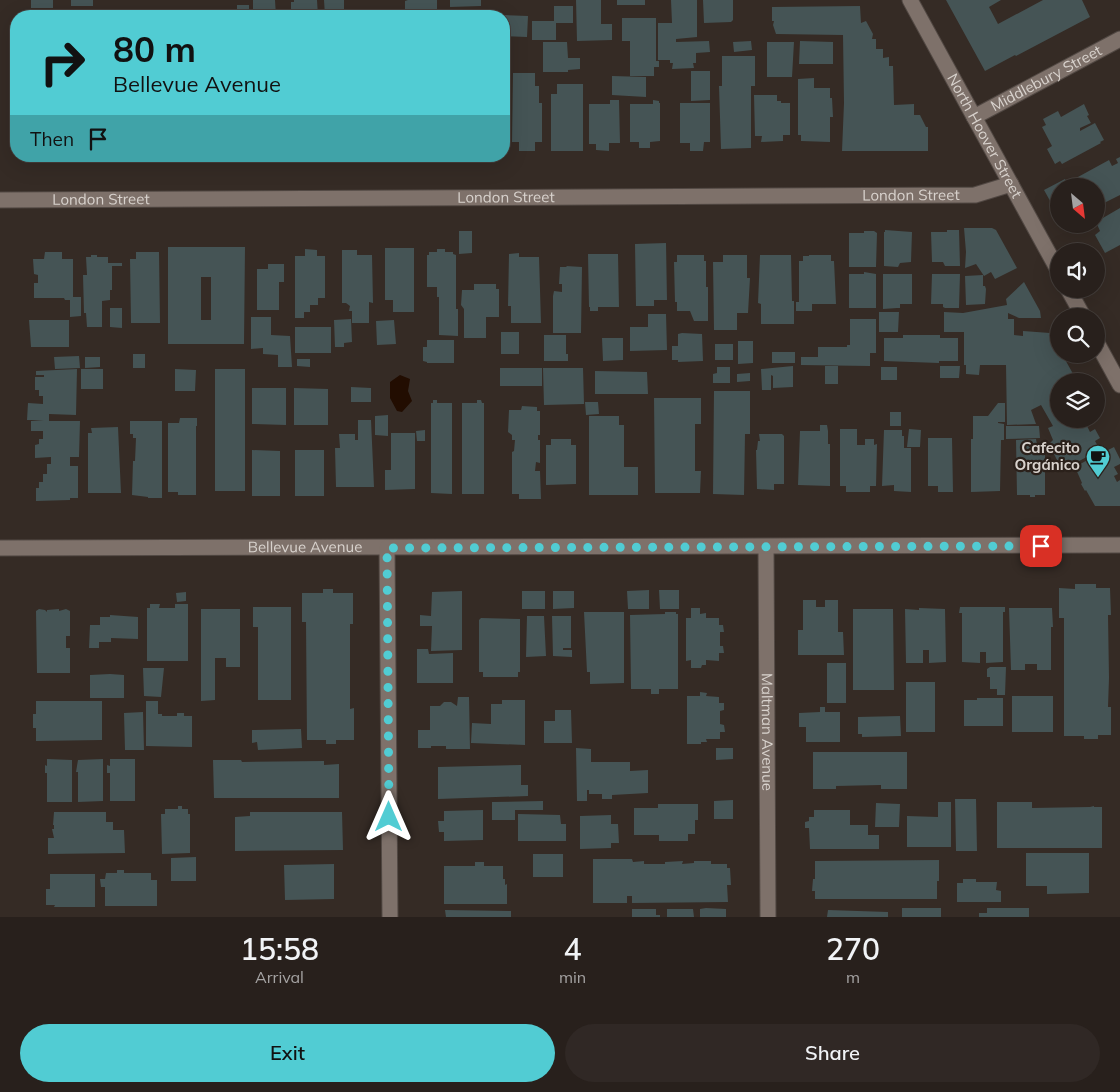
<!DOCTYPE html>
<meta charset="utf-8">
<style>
:root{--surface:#28201c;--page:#302825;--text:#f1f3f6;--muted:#a5a3a3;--line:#443e3b;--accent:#51ccd3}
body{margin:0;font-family:Mulish,sans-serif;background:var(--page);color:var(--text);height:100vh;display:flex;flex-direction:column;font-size:19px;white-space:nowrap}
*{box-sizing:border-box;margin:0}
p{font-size:16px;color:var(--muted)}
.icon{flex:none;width:28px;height:28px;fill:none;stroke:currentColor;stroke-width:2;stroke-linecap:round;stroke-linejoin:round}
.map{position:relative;height:917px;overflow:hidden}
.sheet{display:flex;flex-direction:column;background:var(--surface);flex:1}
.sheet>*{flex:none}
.hud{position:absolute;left:10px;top:10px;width:500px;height:152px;border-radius:20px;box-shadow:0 5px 20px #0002,0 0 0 1px var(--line);background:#51ccd3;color:#111;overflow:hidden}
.needle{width:32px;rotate:152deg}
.fabs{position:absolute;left:1050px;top:178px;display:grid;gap:10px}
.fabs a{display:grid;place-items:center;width:55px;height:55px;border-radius:50%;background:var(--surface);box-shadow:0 5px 20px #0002,0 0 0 1px var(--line);font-size:25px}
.pin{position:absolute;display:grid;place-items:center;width:42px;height:42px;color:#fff;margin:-21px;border-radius:10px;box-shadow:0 2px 8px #0006}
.me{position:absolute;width:55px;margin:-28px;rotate:0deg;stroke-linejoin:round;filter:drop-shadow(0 0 4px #0008)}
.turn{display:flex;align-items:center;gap:18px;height:105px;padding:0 20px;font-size:22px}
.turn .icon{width:65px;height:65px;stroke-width:2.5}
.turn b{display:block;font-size:35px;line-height:42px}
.then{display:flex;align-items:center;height:48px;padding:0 20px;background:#0003;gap:10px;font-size:19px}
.eta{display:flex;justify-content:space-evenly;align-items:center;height:85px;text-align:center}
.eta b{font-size:30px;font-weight:600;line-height:35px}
.primary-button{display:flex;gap:10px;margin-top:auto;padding:10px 20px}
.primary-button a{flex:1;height:58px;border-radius:30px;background:var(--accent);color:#111;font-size:20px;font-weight:600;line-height:58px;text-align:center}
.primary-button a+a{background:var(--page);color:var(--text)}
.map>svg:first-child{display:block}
</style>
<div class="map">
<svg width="1120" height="917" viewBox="0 0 1120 917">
<rect width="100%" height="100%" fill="#352b25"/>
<!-- water -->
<path fill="#220d01" d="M400,375L410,379L408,391L412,401L402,412L397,411L390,398V382Z"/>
<!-- building -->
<path fill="#455455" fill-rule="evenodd" d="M31,0H53V8H31Z
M71,0H93V6H71Z
M253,0H275L276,16H253Z
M294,0H317L318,16H280V13H293V10H291V2H294Z
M324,0H344V16H325Z
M408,0H437V10L434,16H405V1Z
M450,0H481V6L450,7Z
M576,0H601V24H612V40L577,41Z
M617,0H645V5H617Z
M671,0H697V37L676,39V42L709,41L710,52L696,53V63H693L694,68L672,69L673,63H670V60H658V23H672Z
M703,0H733V20L731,22L704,23Z
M946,0H1001L989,7L998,24L1043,0H1082L1090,17L1016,56L1015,55L985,71Z
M237,5H249V16H237Z
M554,6H573V23H556V40H532V21H554Z
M860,6L861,23L866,21L873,34L872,39H876V49H883V58L889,57V66H893L894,105L914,104V115H920L926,127H928V151H842L844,103L843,35L776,34L773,25L774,21H772V7Z
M351,12H361V16H351Z
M504,15L528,16L527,37L504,36Z
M622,18H656V61H659V67H654V76H630V41H622Z
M751,41L752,50L734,52L733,42Z
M800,41L833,42V64H799Z
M543,42H567L568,58H580V69L568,70V72H543Z
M767,42H794L792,77H767Z
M722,56H755V86H751V148L721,149L719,86H722Z
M691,71H710V100L691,101Z
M513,73H535V86H539V103H542V142H535V151H519V142H512Z
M612,76L646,77V97L612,95Z
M814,78V88H830V98H832L833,117H830V142L801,141V135H798V79Z
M557,84H583V151H551V94H557Z
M754,95H777V101H781V103H790V135H783V141L761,142L762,136H755Z
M610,100H619L620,143H609V151L596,150V144H589V104H610Z
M653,100L659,101V103H660V141L650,142V148H639V142H630V104H653Z
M680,103H710V142H704L703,151H690V143H680Z
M1084,104L1089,115L1087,116L1091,123L1080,128V131L1095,123L1104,140L1100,142L1101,143L1062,164L1060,161L1055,164L1047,149L1052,146L1042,127L1046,125L1043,119L1058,111L1061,117Z
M1120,157V195L1096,207V186H1059V217L1044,190L1065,179L1067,183L1109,160L1112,166L1118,163L1116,159Z
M1120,208V245L1105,253L1095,235L1100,231L1096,222Z
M964,228H992L996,230L1017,268L995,279L991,272L984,276L976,264L965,268L966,252Z
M885,230L912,232L911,262L900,263L898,267L884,266V232H885Z
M947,230H959L960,266H945L943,262H932L931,232H947Z
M459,231H472V253L459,254Z
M864,231H874L877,233L876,267H849V233H864Z
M666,243L667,300H654V306H636L635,244Z
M168,247H245L244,344H168ZM201,277H211V320H201Z
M385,248H414V312H393V300H385Z
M305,249L317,250V256H325V298H318V305H310V312H304V318H295V256H305Z
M437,249H445V252H453V254L456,255V309H458V336L439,335V297H437V287H427V255H429V252H437Z
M342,250H357V255H372L373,303L369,302V323H352V311H349L350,306L346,303H342Z
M45,252H62V259H73V297H81V316L70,317V300H65L64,298H34V283H38V275L34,274L33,259H44Z
M136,252H159L160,323H131L130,259H136Z
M519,253V257H539L541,323H511V306H508L509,254Z
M588,254H618L619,307H598V311H590V307H589Z
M91,255H97V257H108V263H122V266H112V290H110V300L102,301V327H87L86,313H84L83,275H87L86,257H91Z
M677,255H704V261H706V287H708V321H694L690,311H677V302H675L674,262H677Z
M723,255H747V278H750L748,313H737V330H714L713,262H723Z
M760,255H791L792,301H794V324H761V304L758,303Z
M809,255H831V261H834L836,304H812V311H796V302H799V261H803V256H809Z
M268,264H284V282H279V310H257V269H268Z
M566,266L582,267L581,333H553V296L554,291L562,292V284H559L560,267H567Z
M864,272L876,274V308H849V274H864Z
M883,274H912V304H900V308H897L883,309Z
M932,274H960L959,308H945L943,307V304H931Z
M983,275V286H985L986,289L985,304L966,305L965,276Z
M1024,282L1040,311L1041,318H1019L1008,313V319H1014V335L1023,336V331L1050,333L1051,346H1058L1059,354H1062L1077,381H1059V419H1074L1080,427L1086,424L1090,432L1095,429L1100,438L1095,441L1100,450L1062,470L1049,444L1053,440L1048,428L1053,426L1041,405L1031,410L1036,424L1007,425L1006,365H980L979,375L966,374V365H964V332H944V312L963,313L1007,305L1006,299Z
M474,284H496V289H499V317H486V338H464V309L461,305L462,290H474Z
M110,308H122V328L110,327Z
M879,312H899L898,332H879Z
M648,314H666L667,350L630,351V327H648Z
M251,317H271V335L290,336L292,367H278V355L263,354V348L251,349Z
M351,319L352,342L344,343V347H335L334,320Z
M850,319H876V353H870V366L801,365V357H818V347H847V345H850Z
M29,320H69V347H31Z
M394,320L396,344L377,345L376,321Z
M295,327H331V353H295Z
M501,332H519V354H501Z
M682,333L702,334L703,361L678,362V360H672V346H678V334Z
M544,335H566V354H568V361H544Z
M903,335H940V338H958V361H939V363L884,361V338H903Z
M602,338H623V360L603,361Z
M427,340H454V363H427V362L423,361V347H427Z
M738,341H753V363L738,364Z
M715,344H733V360H715Z
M772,352H795V363H772Z
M133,354H145V368H133Z
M79,356L80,368L55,369L54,357Z
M85,357H100V367L85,368Z
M297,359H310V367L297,366Z
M793,366V387L773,388V376L771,375V390H762L761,369Z
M825,366H838V384H825Z
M940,366H960L959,378H940Z
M717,367H730V383H713V374L717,373Z
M881,367H897V380H881Z
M500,368H542V386H500Z
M543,368H583L584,404L544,405Z
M77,369L76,415L49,414V421H80L79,457H70V466H78V498H70V500L36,501V488H39V482H43V474H47V464H51V457L35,458V445L39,444V439H43V431H31V421L44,420H27L28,403L43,404V396H39V390H35V377H44V375H36V371Z
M81,369H103V389H81Z
M175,369L196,370L195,391H175Z
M215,369H245V491H215Z
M595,371L647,372L648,394H595Z
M750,373V381L737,382V374Z
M351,387L371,388V402H351Z
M252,388H286V425L252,424Z
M294,388L328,389V425H294Z
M714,391H750V434H745L744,495L713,494Z
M654,398H701V424H695V471H701L700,493H655Z
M433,400H437V403H452V494L431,493V403H433Z
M477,400H481L482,403H484V494H462V403H477Z
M585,402H598L599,414L586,415Z
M998,403H1005V422H998V423L1004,424V440H1001L1000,491L971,492V439H973V416H988Z
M522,406L537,407V411H540V435H538V440H540V463L536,462L535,471H540L541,499H519V494H512V452L514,451L515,440H512V435L508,432L509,410H521Z
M890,412H901V426H890Z
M388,415V436L375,435V416Z
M589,416H619V425H624V467H638V495H589Z
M180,418H197V426H196V495H178V492H168V423H179Z
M358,420H371L374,487H336L335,448H340L339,434H355V440H358Z
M130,421H162V498H148V497L132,495L133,461H135L136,438H133V434H130Z
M820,425H827L828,431V444H830V486L798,485L800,431H820Z
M1006,426H1039L1040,438L1006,439Z
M118,427L121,493H88V433H92L91,428Z
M840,429H857V445H865V439H874V445L877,444L876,486H870V492H846V486H840Z
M909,429L921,430L920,447H907Z
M425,430V441H417L416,431Z
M884,430H902V436H904V448H911V492L894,491V485L882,486Z
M391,433H415V489L385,490V470H391Z
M759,434H782L784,436V484H774V490L757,489L756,450H757L758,441H760Z
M928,438H952L953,492H938V486H928Z
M551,439H571V445H576V484L546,485V445H551Z
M1036,439L1037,445L1045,446V495H1035V497H1030V495H1017L1016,440Z
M1114,447L1120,459V464L1114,467L1118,474L1114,476L1117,482L1120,480V506H1095L1086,490L1085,491L1081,484L1082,483L1075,467L1091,458L1094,465L1103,460L1100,454Z
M252,450L280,451V496H252Z
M295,450H324V496H295Z
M1075,584H1096V588H1110L1111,615H1108L1109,678L1108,707H1111V735H1098V739H1084V736H1064V618H1059V588L1075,589Z
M323,589H333V593H353V624H350V709L354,708V740H336V744H326V740H307L306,622H302V593H323Z
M649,590V609H628L627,591Z
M659,590H679V609H660Z
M462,591V650L431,651L432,626H420V615L431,616L432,592Z
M522,591H545V609H522Z
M553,591H574V608L553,609Z
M186,592V601L177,602L176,593Z
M803,600H816V607H825V600H838V632H843L844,655H798V630H803Z
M150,604H160L159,608H175V604H188V661H147V608H150Z
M253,607H291V700H258V627H253Z
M960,607H1005V612H1003V662L986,663V652H980V663L962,662V613H959Z
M691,608H700V614L706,613V618H719V625H723L724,632H720V646H723L724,653H719V661L706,660V665H702L701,668H691V660L686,661V618H691Z
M919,608L945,609L946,662L929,663V650H923V663H906L905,609L919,610Z
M1009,608H1052L1053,627H1051V670H1037V664H1025V670H1011Z
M39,609L45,610L47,612V610L59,609V611L66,609L70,611V636H66V648H70V673H37L36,611Z
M201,609H240V667H226V658H215V700L201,701Z
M853,609H893L894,690H853Z
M584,612H624V683L590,684V672H587Z
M665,612H676V614H678V689H659V694H651V689H631L630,615L665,614Z
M110,615L138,617V639L111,638V642H99V648H89L90,625H100V617H110Z
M527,616H544L546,656L526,657Z
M552,616H571V648H563V650H572V657L553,656Z
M481,618L520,619V672H518V677H483V672H479V620Z
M417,649H428L429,654L453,653V683H417Z
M827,663H846V703H827Z
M990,667H1006L1005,695H997V689H990V677H987V669Z
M143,668H164L161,697L144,696Z
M110,674L124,675V698H90V675Z
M906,682H935V732H906Z
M700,692L707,693L706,696L719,697V703H724V710L720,711V724L724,725L725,732H720V739H706L707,742H701V744H687V696H700Z
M1012,696H1053V732H1012Z
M458,697H469L470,749H446V746H431V748H418V730H430V706H440L444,702H451L457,706Z
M977,698H1003V726H964V700H977Z
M502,700H525V745L471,743L472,723L491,724V704H502Z
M36,701H102V740L36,741V728H33V714H36Z
M146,701H158V714H162V716H177V713H184V716H192V747L146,746Z
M820,707H825V712H840V742H806V727H799V713L820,712Z
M555,710H571L572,743H544V721H555Z
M143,712L144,750H125L124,713Z
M900,716L901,736L862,737V734H858V717Z
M301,729L302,748L258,750L257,742L252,743V730Z
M576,748L591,749V762H630V771L648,770V793L612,795V799H602V794H589V790H587V801H577Z
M716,748H733V759L716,760Z
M813,752H907V789H881V785L836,786V789H813Z
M47,759L72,760V802H47V773H45V765L47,766Z
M103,759V801L78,802V772H76L78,760Z
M110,759H135V801H110V773H107V765L110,766Z
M213,760H241L242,762L324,761V765L339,764V798H214Z
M521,765V785H528V796L438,799V767Z
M955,799H976L977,851H956Z
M733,800V819H714V801Z
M543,801V810H515V820H492V802Z
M938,802H951V847H907V816L938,817Z
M997,802H1032V808L1090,807L1094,806V807H1102V848H997Z
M876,803L900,804L899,827H875Z
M658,804H698V820H695V834H688V841H659V835H634V808H658Z
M178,806H182V809H188V814H190V853L162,854L161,814H165V809H178Z
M483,810V840L444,841V832H439L438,821H444V811Z
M814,810H850V825H868V835H879V849H810L809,828H805V822L809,821V817H814Z
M54,812H106V822H113V830H124L125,853L48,854V838H54L52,829H54V825H53Z
M250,812H342L343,850L235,851V817L250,816Z
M518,814L560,815L561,824H566V841H518Z
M611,815V824H618L619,843H611V848L580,849V816Z
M1026,853H1089V893L1047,894V886H1026Z
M533,854H563V877H533Z
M196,857V881H171V858Z
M593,859H632L633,862L644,861V864H665V862L683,861L682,864L694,863V861H711V864H727V868H730L731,885H727L728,902L632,903V896H627V903H593Z
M939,860V881H937V899H815V891H812L813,879H815V861Z
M475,862H484V866H503V879H505V885L507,884V904H444V866H475Z
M334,864V899L285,900L284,865Z
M117,870H124V873H151V880H157V906H105V887H101L100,879H105L106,873H117Z
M50,874H95V907H54L55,905H46V889H50Z
M963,879H976V882H997L996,890L1001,891V902H957V883H963Z
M706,908L726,909V917H700V909Z
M902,908H941V917H902Z
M987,908H1029V917H979V913H987Z
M632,909H656V915H660V917H632Z
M667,909H693L694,917H667Z
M445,910L511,911V917H446Z
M828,910L888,912V917H827Z"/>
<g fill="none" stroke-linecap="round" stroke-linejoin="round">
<defs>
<g id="minor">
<path id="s1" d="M910,0L1059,272"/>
<path id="s2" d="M974,117L1120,39"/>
<path id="s3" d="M0,200L975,195L1011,184"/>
<path d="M1068,289L1083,316"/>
<path d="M1096,341L1120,385"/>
<path id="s4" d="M766,547L768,917"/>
<path id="s5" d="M0,548L1120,545"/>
<path d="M387,548L390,917"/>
</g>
</defs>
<!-- minor casing -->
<use href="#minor" stroke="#514843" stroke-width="17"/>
<!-- minor -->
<use href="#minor" stroke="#7e716a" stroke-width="15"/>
</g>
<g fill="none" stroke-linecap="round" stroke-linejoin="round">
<!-- route -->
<path stroke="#51ccd3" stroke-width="9" stroke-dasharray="0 16.2" d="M389,817L387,548L1041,546"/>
</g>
<!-- icons -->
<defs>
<symbol id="cafe-pin" viewBox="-11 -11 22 30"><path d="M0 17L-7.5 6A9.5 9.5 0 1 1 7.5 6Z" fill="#51ccd3" stroke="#2b211b"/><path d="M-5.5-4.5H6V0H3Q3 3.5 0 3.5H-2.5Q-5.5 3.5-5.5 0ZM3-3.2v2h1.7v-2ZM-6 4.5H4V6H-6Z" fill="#111"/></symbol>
</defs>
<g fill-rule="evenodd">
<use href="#cafe-pin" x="1084" y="443" width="28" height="38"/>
</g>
<g text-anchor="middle" stroke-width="4.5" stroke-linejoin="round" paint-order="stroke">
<!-- street labels -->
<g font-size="15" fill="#d8d2cd" stroke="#2b211b">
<text dy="5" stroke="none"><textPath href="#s2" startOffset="82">Middlebury Street</textPath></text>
<text dy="5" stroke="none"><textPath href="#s1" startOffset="155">North Hoover Street</textPath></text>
<text dy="5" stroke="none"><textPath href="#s3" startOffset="911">London Street</textPath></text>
<text dy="5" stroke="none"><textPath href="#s3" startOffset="506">London Street</textPath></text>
<text dy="5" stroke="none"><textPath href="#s3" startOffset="101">London Street</textPath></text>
<text dy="5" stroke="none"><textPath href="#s5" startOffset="305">Bellevue Avenue</textPath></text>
<text dy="5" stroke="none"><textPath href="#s4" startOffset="185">Maltman Avenue</textPath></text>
</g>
<!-- poi labels -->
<g font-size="15" font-weight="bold" fill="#d8d2cd" stroke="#2b211b" text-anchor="end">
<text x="1080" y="453">Cafecito<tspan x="1080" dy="17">Orgánico</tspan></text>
</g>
</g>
</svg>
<div class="fabs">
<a><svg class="needle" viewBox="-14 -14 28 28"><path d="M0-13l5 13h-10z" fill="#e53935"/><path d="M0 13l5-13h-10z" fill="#a5a3a3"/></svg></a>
<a><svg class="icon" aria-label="sound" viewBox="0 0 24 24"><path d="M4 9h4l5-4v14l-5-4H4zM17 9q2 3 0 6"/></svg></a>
<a><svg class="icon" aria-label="search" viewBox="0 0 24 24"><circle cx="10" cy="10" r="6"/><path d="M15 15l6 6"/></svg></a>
<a><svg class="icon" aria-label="layers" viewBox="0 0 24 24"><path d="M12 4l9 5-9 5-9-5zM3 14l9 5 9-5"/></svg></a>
</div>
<div class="pin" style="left:1041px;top:546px;background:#d93025"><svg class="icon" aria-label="arrive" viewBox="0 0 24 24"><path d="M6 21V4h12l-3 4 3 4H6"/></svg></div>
<svg class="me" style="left:389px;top:817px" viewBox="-20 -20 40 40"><path d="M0-17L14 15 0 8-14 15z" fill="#51ccd3" stroke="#fff" stroke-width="4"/></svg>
<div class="hud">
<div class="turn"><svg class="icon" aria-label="right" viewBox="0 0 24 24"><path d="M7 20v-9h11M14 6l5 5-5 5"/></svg><div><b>80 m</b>Bellevue Avenue</div></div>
<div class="then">Then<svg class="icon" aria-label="arrive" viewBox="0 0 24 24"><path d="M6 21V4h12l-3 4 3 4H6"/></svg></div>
</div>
</div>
<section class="sheet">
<div class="eta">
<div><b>15:58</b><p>Arrival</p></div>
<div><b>4</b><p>min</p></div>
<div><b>270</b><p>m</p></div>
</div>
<div class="primary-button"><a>Exit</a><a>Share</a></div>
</section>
